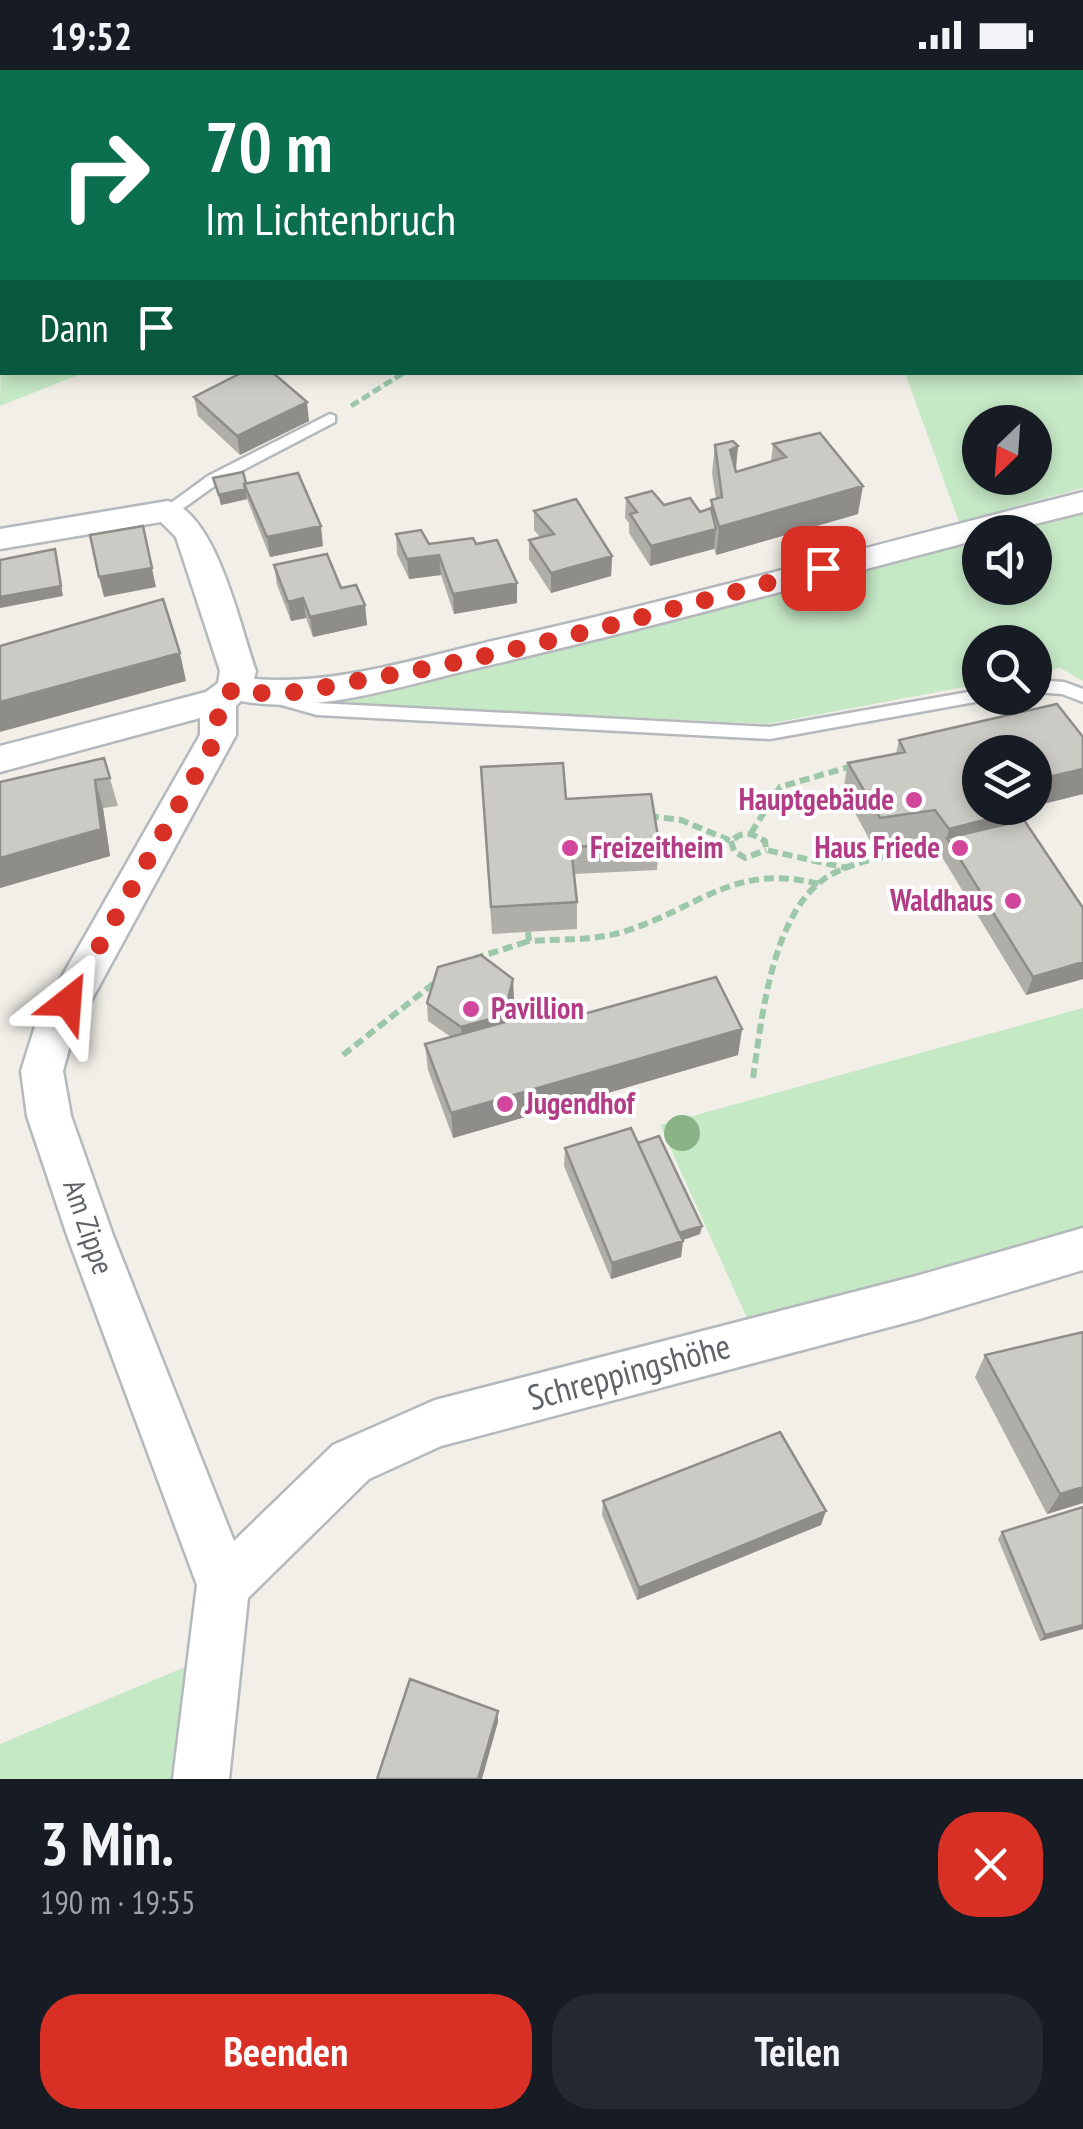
<!DOCTYPE html>
<html lang="de">
<meta charset="utf-8">
<style>
:root{--surface:#171b24;--page:#242831;--text:#f1f3f6;--muted:#9ea1a6;--accent:#d93025}
body{margin:0;font-family:"PT Sans Narrow",sans-serif;background:var(--page);color:var(--text);height:100vh;display:flex;flex-direction:column;font-size:38px;white-space:nowrap}
*{box-sizing:border-box;margin:0}
p{font-size:32px;color:var(--muted)}
.icon{flex:none;width:55px;height:55px;fill:none;stroke:currentColor;stroke-width:2;stroke-linecap:round;stroke-linejoin:round}
.map{position:relative;height:1709px;overflow:hidden}
.side{display:flex;flex-direction:column;background:var(--surface);flex:1}
.side>*{flex:none}
.banner{position:absolute;left:0px;top:0px;width:1085px;height:305px;box-shadow:0 5px 15px #0003;background:#0b6e4f;color:#fff;overflow:hidden}
.needle{width:65px;rotate:205deg}
.tools{position:absolute;left:962px;top:335px;display:grid;gap:20px}
.tools a{display:grid;place-items:center;width:90px;height:90px;border-radius:50%;background:var(--surface);box-shadow:0 5px 15px #0003;font-size:50px}
.pin{position:absolute;display:grid;place-items:center;width:85px;height:85px;color:#fff;margin:-42px;border-radius:20px;box-shadow:0 5px 15px #0006}
.me{position:absolute;width:110px;margin:-55px;rotate:28deg;stroke-linejoin:round;filter:drop-shadow(0 0 8px #0008)}
.turn{display:flex;align-items:center;gap:35px;height:210px;padding:0 40px;font-size:45px}
.turn .icon{width:130px;height:130px;stroke-width:2.5}
.turn b{display:block;font-size:70px;line-height:85px}
.then{display:flex;align-items:center;height:95px;padding:0 40px;background:#0003;gap:20px;font-size:38px}
.round{display:grid;place-items:center;flex:none;width:105px;height:105px;border-radius:40px;background:var(--page)}
.headline{display:flex;align-items:center;justify-content:space-between;height:170px;padding:0 40px}
h1{font-size:60px;font-weight:700;line-height:75px}
.primary-button{display:flex;gap:20px;margin-top:auto;padding:20px 40px}
.primary-button a{flex:1;height:115px;border-radius:40px;background:var(--accent);color:#fff;font-size:40px;font-weight:700;line-height:115px;text-align:center}
.primary-button a+a{background:var(--page);color:var(--text)}
.status{display:flex;justify-content:space-between;align-items:center;height:70px;padding:0 50px;background:var(--surface);direction:ltr}
.status svg{height:28px;fill:currentColor}
.map>svg:first-child{display:block}
</style>
<div class="status"><b>19:52</b><svg viewBox="0 0 49 12"><path d="M0 12V9h3v3zM5 12V6h3v6zM10 12V3h3v9zM15 12V0h3v12zM26 1h20v11H26zM47 4h2v5h-2z"/></svg></div>
<div class="map">
<svg width="1083" height="1709" viewBox="0 0 1083 1709">
<rect width="100%" height="100%" fill="#f1efe8"/>
<!-- green -->
<path fill="#c5e8c5" fill-rule="evenodd" d="M402,0H793V2H382Z
M1083,102V418L959,452L905,303L1082,302ZM1035,352V408H980V352Z
M2,229V302L83,303L0,336Z
M1083,441V611L1060,598L1035,603V572H980V614L767,654L321,632L980,469V518H1035V462H1003Z
M1083,938V1165L751,1257L660,1055Z
M190,1595L180,1709H0V1674Z"/>
<g fill="none" stroke-linecap="round" stroke-linejoin="round">
<defs>
<path id="lane" d="M793,0H805L806,2H794Z
M330,344L335,346V352L220,412L174,445H162L160,441L208,406Z
M1035,610L1064,612L1083,619V632L1062,624L1035,622Z
M980,620V628H988L986,630L770,669L317,645L271,632L268,628L277,622L317,633L770,657Z"/>
<path id="street" d="M1083,422V442L1003,462H980V469C811,513 643,560 473,599C400,616 317,645 241,631L236,636V665L73,964L63,1001L71,1046L114,1168L234,1471L333,1375L435,1330L916,1206L1083,1158V1200L916,1250L441,1376L369,1409L248,1528L229,1709H173L197,1515L68,1168L27,1046L21,1001L37,950L200,665V648L0,702V676L206,622L218,613L220,601L176,467L161,452L0,479V459L168,431C217,444 240,557 256,601L254,609C336,616 422,587 501,569C696,525 889,471 1083,422Z"/>
</defs>
<!-- lane casing -->
<use href="#lane" stroke="#b5b8bc" stroke-width="5"/>
<!-- street casing -->
<use href="#street" stroke="#b5b8bc" stroke-width="5"/>
<!-- path-far1 -->
<path stroke="#9cc7a9" stroke-width="5" stroke-dasharray="9 4" stroke-linecap="butt" d="M351,336L405,302"/>
<!-- path -->
<path stroke="#9cc7a9" stroke-width="6" stroke-dasharray="10 5" stroke-linecap="butt" d="M649,746L681,750L731,771C744,760 751,763 765,771L766,780L847,798
M751,763L780,717L852,696
M731,771L734,781L745,788L766,780
M528,862L529,871C562,869 597,871 629,860C703,835 735,793 819,814
M460,893L529,871
M343,985L438,910
M753,1008C762,947 772,837 832,804C864,787 902,785 937,777"/>
<!-- lane -->
<use href="#lane" fill="#fff" fill-rule="evenodd"/>
<!-- street -->
<use href="#street" fill="#fff" fill-rule="evenodd"/>
</g>
<!-- trees -->
<circle fill="#89b387" cx="682" cy="1063" r="18"/>
<!-- wall -->
<path fill="#afaea9" d="M194,327L309,351L240,385L198,346Z
M773,374L858,444L716,485L714,478L650,496L629,463V453L625,448L626,428L700,442L711,438V430L716,429L712,403L715,375L738,376L736,402L771,392Z
M213,408L246,413L323,476L270,487L247,429L221,435Z
M534,441L612,486L611,506L551,523L529,489V470L540,467L534,460Z
M396,464L429,474H476L517,533L454,544L441,505L409,509L397,484Z
M274,495L341,518L365,535L367,555L313,567L306,548L291,551L277,515Z
M1083,667V724L1003,744L1000,756L1083,838V909L1026,925L942,787L928,767L873,776L843,721L848,693L896,684L899,670Z
M104,688L118,736L103,738L110,786L0,818Z
M481,697L566,729L659,773L657,800L574,804L577,832V859L492,864Z
M514,928L507,952L584,944L742,959L738,985L453,1068L428,1000L425,974L451,967L428,951L427,933Z
M638,1073L702,1156L700,1164L683,1170L681,1187L611,1209L564,1096L565,1078Z
M1083,1262V1433L1047,1444L975,1307L985,1285Z
M603,1431L821,1455L637,1530L602,1445Z
M1083,1437V1559L1040,1571L998,1469L1002,1462Z"/>
<!-- shaded-wall -->
<path fill="#8f8d8a" d="M307,332L309,351L240,385L237,366Z
M738,376L735,404L730,380Z
M863,416L858,444L716,485L719,457Z
M245,419L247,429L221,435L219,425Z
M321,456L323,476L270,487L267,467Z
M716,459L714,479L650,496L651,476Z
M55,479L63,526L0,538V527Z
M439,485L441,505L409,509L407,489Z
M612,486L611,506L551,523V503Z
M152,498L156,517L104,527L99,507Z
M517,513V533L454,544L453,524Z
M303,528L306,548L291,551L288,532Z
M365,535L367,555L313,567L310,547Z
M180,583L186,611L0,662V632Z
M1083,699V724L1035,736V710Z
M95,710L103,738L110,786L0,818V788Z
M984,738H1028L981,749Z
M1004,745L995,772L947,768L949,759Z
M1083,892V909L1026,925L1033,907Z
M513,909L514,928L504,963L462,975L461,957Z
M742,959L738,985L453,1068L451,1043Z
M702,1156L700,1164L674,1173L675,1164Z
M683,1171L681,1187L611,1209L612,1193Z
M1083,1417V1433L1047,1444L1060,1424Z
M826,1441L821,1455L637,1530L639,1518Z
M1083,1555V1559L1040,1571L1045,1565Z
M498,1641V1652L482,1709H478Z"/>
<!-- building -->
<path fill="#cccac5" stroke="#8f8d8a" stroke-width="2.5" d="M243,302H272L307,332L237,366L194,327Z
M820,363L863,416L719,457L711,430L722,427L715,375L733,371L738,376L730,380L736,402L786,387L773,374Z
M243,402L246,413L244,414L245,419L219,425L213,408Z
M298,403L321,456L267,467L244,414Z
M652,421L664,435L690,428L700,442L711,438L716,459L651,476L630,444L637,442L626,428Z
M576,429L612,486L551,503L529,470L554,464L534,441Z
M143,456L152,498L99,507L90,465Z
M421,460L429,474L473,468L476,474L497,470L517,513L453,524L439,485L407,489L396,464Z
M55,479L61,516L0,527V490Z
M327,484L341,518L356,515L365,535L310,547L303,528L288,532L274,495Z
M163,529L180,583L0,632V576Z
M1057,634L1083,667V699L1035,710V682H980V738H999L1004,745L949,759L935,740L880,748L848,693L905,682L899,670Z
M104,688L110,708L95,710L101,759L0,788V712Z
M563,693L566,729L651,724L659,773L571,777L577,832L491,837L481,697Z
M1024,750L1083,838V892L1033,907L947,768Z
M481,885L513,909L504,945L461,957L427,933L438,897Z
M716,907L742,959L451,1043L425,974L579,932L584,944Z
M631,1058L683,1171L612,1193L565,1078Z
M659,1066L702,1156L679,1163L638,1073Z
M1083,1262V1417L1060,1424L985,1285Z
M780,1362L826,1441L639,1518L603,1431Z
M1083,1437V1555L1045,1565L1002,1462Z
M410,1609L498,1641L478,1709H377Z"/>
<g fill="none" stroke-linecap="round" stroke-linejoin="round">
<!-- route -->
<path stroke="#d93025" stroke-width="18" stroke-dasharray="0 32.4" d="M68,932L218,665V631L235,618C277,631 320,617 363,610C518,584 671,539 823,498"/>
</g>
<!-- markers -->
<g fill="#d1479c" stroke="#fff" stroke-width="4">
<circle cx="914" cy="730" r="10"/>
<circle cx="570" cy="778" r="10"/>
<circle cx="960" cy="778" r="10"/>
<circle cx="1013" cy="831" r="10"/>
<circle cx="471" cy="939" r="10"/>
<circle cx="505" cy="1034" r="10"/>
</g>
<g text-anchor="middle" stroke-width="8" stroke-linejoin="round" paint-order="stroke">
<!-- hotel labels -->
<g font-size="30" font-weight="bold" fill="#b23c85" stroke="#fff" text-anchor="end">
<text x="894" y="740">Hauptgebäude</text>
<text x="590" y="788" text-anchor="start">Freizeitheim</text>
<text x="940" y="788">Haus Friede</text>
<text x="993" y="841">Waldhaus</text>
<text x="491" y="949" text-anchor="start">Pavillion</text>
<text x="525" y="1044" text-anchor="start">Jugendhof</text>
</g>
<!-- street labels -->
<g font-size="30" fill="#5f6368" stroke="#fff">
<text transform="translate(88 1157) rotate(71)" y="10">Am Zippe</text>
</g>
<!-- near-street labels -->
<g font-size="35" fill="#5f6368" stroke="#fff">
<text transform="translate(629 1302) rotate(-15)" y="12">Schreppingshöhe</text>
</g>
</g>
</svg>
<div class="tools">
<a><svg class="needle" viewBox="-14 -14 28 28"><path d="M0-13l5 13h-10z" fill="#e53935"/><path d="M0 13l5-13h-10z" fill="#9ea1a6"/></svg></a>
<a><svg class="icon" aria-label="sound" viewBox="0 0 24 24"><path d="M4 9h4l5-4v14l-5-4H4zM17 9q2 3 0 6"/></svg></a>
<a><svg class="icon" aria-label="search" viewBox="0 0 24 24"><circle cx="10" cy="10" r="6"/><path d="M15 15l6 6"/></svg></a>
<a><svg class="icon" aria-label="layers" viewBox="0 0 24 24"><path d="M12 4l9 5-9 5-9-5zM3 14l9 5 9-5"/></svg></a>
</div>
<div class="pin" style="left:823px;top:498px;background:#d93025"><svg class="icon" aria-label="arrive" viewBox="0 0 24 24"><path d="M6 21V4h12l-3 4 3 4H6"/></svg></div>
<svg class="me" style="left:68px;top:932px" viewBox="-20 -20 40 40"><path d="M0-17L14 15 0 8-14 15z" fill="#d93025" stroke="#fff" stroke-width="4"/></svg>
<div class="banner">
<div class="turn"><svg class="icon" aria-label="right" viewBox="0 0 24 24"><path d="M7 20v-9h11M14 6l5 5-5 5"/></svg><div><b>70 m</b>Im Lichtenbruch</div></div>
<div class="then">Dann<svg class="icon" aria-label="arrive" viewBox="0 0 24 24"><path d="M6 21V4h12l-3 4 3 4H6"/></svg></div>
</div>
</div>
<section class="side">
<div class="headline"><div><h1>3 Min.</h1><p>190 m · 19:55</p></div><a class="round" style="background:#d93025;color:#fff"><svg class="icon" aria-label="close" viewBox="0 0 24 24"><path d="M6 6l12 12M18 6L6 18"/></svg></a></div>
<div class="primary-button"><a>Beenden</a><a>Teilen</a></div>
</section>
